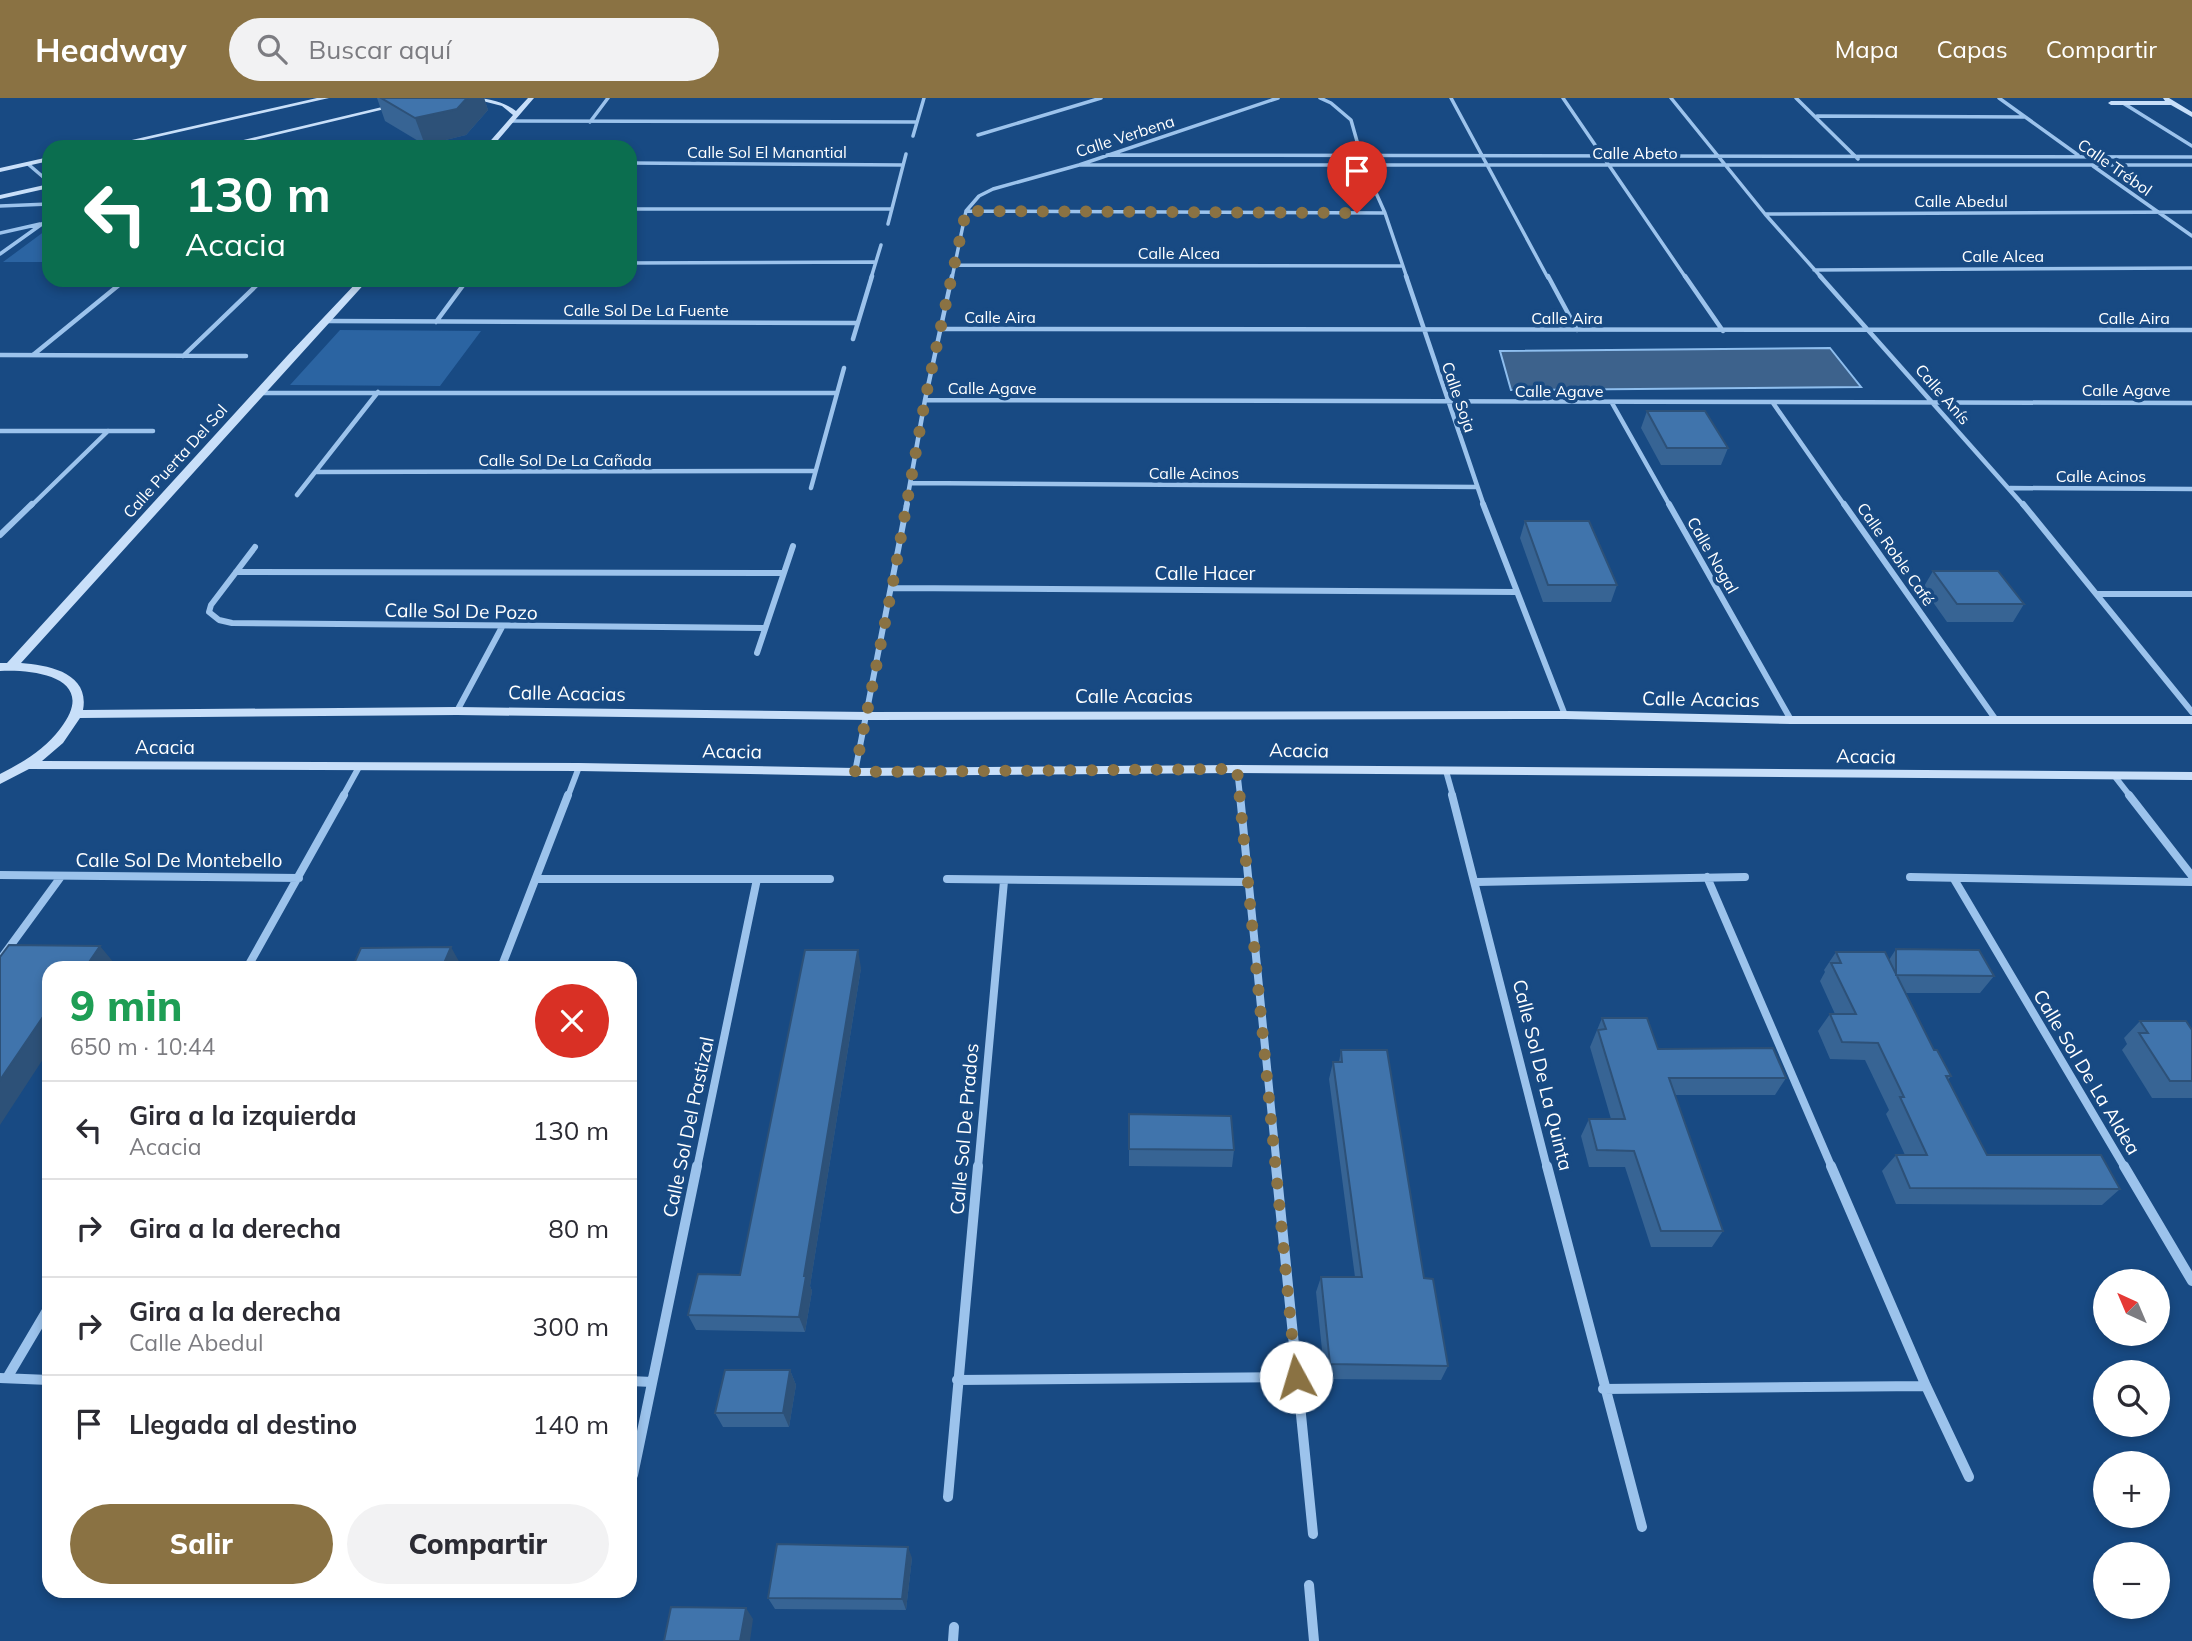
<!DOCTYPE html>
<html lang="es">
<meta charset="utf-8">
<style>
:root{--surface:#fff;--page:#f2f2f3;--text:#2b2b33;--muted:#7c7c81;--line:#e1e1e2;--accent:#8a7243}
body{margin:0;font-family:Mulish,sans-serif;background:var(--page);color:var(--text);height:100vh;display:flex;flex-direction:column;font-size:26px;white-space:nowrap}
*{box-sizing:border-box;margin:0}
p{font-size:23px;color:var(--muted)}
.icon{flex:none;width:38px;height:38px;fill:none;stroke:currentColor;stroke-width:2;stroke-linecap:round;stroke-linejoin:round}
.map{position:relative;flex:1;overflow:hidden}
.panel{position:absolute;left:42px;top:863px;width:595px;height:637px;display:flex;flex-direction:column;background:var(--surface);border-radius:21px;box-shadow:0 4px 10px #0003}
.panel>*{flex:none}
.hud{position:absolute;left:42px;top:42px;width:595px;height:147px;border-radius:21px;box-shadow:0 4px 10px #0003;background:#0b6e4f;color:#fff;overflow:hidden}
.needle{width:46px;rotate:316deg}
.buttons{position:absolute;left:2093px;top:1171px;display:grid;gap:14px}
.buttons a{display:grid;place-items:center;width:77px;height:77px;border-radius:50%;background:var(--surface);box-shadow:0 4px 10px #0003;font-size:35px}
.pin{position:absolute;display:grid;place-items:center;width:60px;height:60px;color:#fff;margin:-72px -30px;border-radius:50% 50% 50% 0;rotate:-45deg;box-shadow:0 0 7px #0007}
.pin .icon{rotate:45deg}
.me{position:absolute;width:77px;margin:-38px;rotate:354deg;stroke-linejoin:round;filter:drop-shadow(0 0 5px #0008)}
.turn{display:flex;align-items:center;gap:24px;height:147px;padding:0 28px;font-size:32px}
.turn .icon{width:91px;height:91px;stroke-width:2.5}
.turn b{display:block;font-size:49px;line-height:60px}
.round{display:grid;place-items:center;flex:none;width:74px;height:74px;border-radius:37px;background:var(--page)}
.summary{display:flex;align-items:center;justify-content:space-between;height:119px;padding:0 28px}
h1{font-size:42px;font-weight:800;line-height:52px;color:#1e9e55}
.button{display:flex;gap:14px;margin-top:auto;padding:14px 28px}
.button a{flex:1;height:80px;border-radius:42px;background:var(--accent);color:#fff;font-size:28px;font-weight:800;line-height:80px;text-align:center}
.button a+a{background:var(--page);color:var(--text)}
ul{padding:0;list-style:none}
li{display:flex;align-items:center;gap:21px;height:98px;padding:0 28px;border-top:2px solid var(--line)}
li div{flex:1}
li b{display:block;font-size:26px}
li em{font-style:normal}
header{display:flex;align-items:center;gap:42px;box-sizing:border-box;height:98px;padding:0 35px;background:var(--accent);color:#fff}
header strong{font-size:33px}
nav{display:flex;gap:38px;margin-inline-start:auto;font-size:24px}
.search{width:490px;height:63px;background:var(--page);display:flex;align-items:center;gap:18px;box-sizing:border-box;padding:0 24px;border-radius:38px;color:var(--muted);font-size:26px}
.map>svg:first-child{display:block}
</style>
<header>
<strong>Headway</strong>
<div class="search"><svg class="icon" aria-label="search" viewBox="0 0 24 24"><circle cx="10" cy="10" r="6"/><path d="M15 15l6 6"/></svg>Buscar aquí</div>
<nav><a>Mapa</a><a>Capas</a><a>Compartir</a></nav>
</header>
<div class="map">
<svg width="2192" height="1543" viewBox="0 0 2192 1543">
<rect width="100%" height="100%" fill="#184a83"/>
<!-- green -->
<path fill="#2b64a2" d="M49,130V164H3Z
M340,232L481,233L440,288L290,287Z"/>
<!-- water -->
<path fill="#3d628c" stroke="#8ebeee" stroke-width="2" d="M1830,250L1861,289L1511,292L1500,253Z"/>
<g fill="none" stroke-linecap="round" stroke-linejoin="round">
<!-- street-far4 -->
<path stroke="#9cc3ec" stroke-width="3.5" d="M1320,0L1331,5L1351,22L1364,68L1385,115L1407,180
M1451,0L1548,180
M1563,0L1686,180
M1671,0L1765,116L1822,180
M1796,0L1858,61
M1999,0L2078,57
M2123,5L2192,48
M1817,18L2025,19
M511,23L916,24
M590,24L608,0
M978,37L1101,0
M913,38L924,0
M1107,57L2192,59
M630,65L903,67
M28,66L49,84
M1079,67H2192
M2093,68L2192,138
M0,108L49,106
M630,111H892
M966,113L1385,115
M1765,116L2192,114
M888,126L906,56
M0,135L40,126
M0,156L49,121
M630,165L874,164
M956,167L1402,168
M1814,172L2192,170
M871,180L881,147
M952,180L966,113L979,98L993,91L1079,67L1278,0"/>
<!-- street-far3 -->
<path stroke="#9cc3ec" stroke-width="4.5" d="M1406,178L1484,408
M1548,178L1577,232
M1685,178L1723,233
M1820,178L2024,408
M325,223L856,225
M436,224L467,182
M941,231L2192,232
M853,241L872,178
M0,257L246,258
M33,257L125,182
M183,258L262,182
M258,295H837
M925,302L2192,305
M1612,305L1670,408
M1773,305L1845,408
M0,333H153
M316,374L815,373
M910,385L1477,389
M811,390L844,270
M2010,390L2192,391
M297,397L378,294
M31,408L108,333
M906,408L925,302L952,178"/>
<!-- street-far2 -->
<path stroke="#9cc3ec" stroke-width="6" d="M1483,406L1565,617
M1669,406L1791,622
M1844,406L1996,622
M2023,406L2192,614
M0,437L32,406
M255,449L211,507L209,514L219,522L232,525L765,530
M236,474L783,475
M892,490L1517,494
M2097,496H2192
M757,555L793,448
M457,613L502,529
M1237,671L1240,698
M1446,673L1453,698
M855,674L907,406
M2116,680L2130,698
M343,698L359,669
M568,698L579,669"/>
<!-- street-far1 -->
<path stroke="#9cc3ec" stroke-width="8" d="M1240,697L1277,1070
M1452,697L1547,1070
M2129,697L2192,778
M0,777L299,780
M1707,779L1832,1070
M1910,779L2192,784
M537,781H830
M947,781L1247,784
M1954,781L2125,1070
M1477,784L1745,779
M0,862L60,780
M247,870L344,697
M501,870L568,697
M697,1070L757,781
M978,1070L1004,783"/>
<!-- street -->
<path stroke="#9cc3ec" stroke-width="10" d="M1276,1068L1313,1436
M1547,1068L1642,1429
M1831,1068L1926,1288L1969,1379
M2124,1068L2192,1183
M0,1280L49,1282
M7,1280L49,1209
M957,1282L1296,1279
M630,1283L652,1284
M1603,1291L1926,1288
M633,1377L697,1068
M948,1399L978,1068
M1309,1487L1314,1543
M953,1543L954,1529"/>
<!-- secondary -->
<path fill="#c8dff9" fill-rule="evenodd" d="M317,0H329L113,49H101Z
M420,0H431L226,49H214Z
M471,0C487,0 503,3 516,13L528,0H534L492,49H485L513,17L502,8Z
M2163,0H2169L2192,14V19L2171,7H2111L2108,5L2111,3H2165Z
M49,59V63L0,74V70Z
M49,86V90L0,101V97Z
M359,182H368L21,565C49,567 90,575 83,612L457,609L868,614L1565,613L1791,618H2192V626H1791L1565,621L868,622L457,617L80,620L63,645L42,663L579,665L855,670L1237,667L2192,674V682L1237,675L855,678L579,673L29,671L0,686V676C22,665 45,651 60,631C99,581 38,571 0,573V565H7L288,257Z"/>
</g>
<!-- wall -->
<path fill="#376494" d="M377,0H484L488,12L466,37L425,47L385,23Z
M1647,313L1728,350L1721,367H1661L1641,330Z
M1525,423L1617,487L1611,504H1543L1520,440Z
M1933,473L2024,506L2013,524H1947L1923,490Z
M1896,851L1994,878L1980,895H1905L1934,952L1951,978L1948,982L1987,1057L2120,1091L2102,1107L1896,1106L1882,1073L1896,1057H1905L1886,1016L1889,1012L1865,962L1830,961L1818,933L1830,916H1835L1820,883L1825,874L1824,872L1836,854L1889,862Z
M861,870L810,1188L812,1193L805,1234L696,1232L688,1217L740,1177Z
M1602,920L1658,951L1786,980L1775,997H1675L1723,1133L1712,1149H1651L1625,1069H1589L1581,1038L1589,1021H1611L1590,949Z
M2140,923L2192,932V1000H2152L2122,952L2127,946L2124,940Z
M1341,952L1424,1180L1448,1268L1441,1282L1325,1281L1316,1194L1321,1179H1355L1329,981L1333,964H1339Z
M1129,1016L1234,1052L1232,1069L1129,1068Z
M790,1272L796,1287L789,1329H723L715,1315Z
M912,1460L906,1512L775,1511L768,1500Z"/>
<!-- shaded-wall -->
<path fill="#2d5178" d="M467,0H484L488,12L466,37L425,47L415,20Z
M100,848L115,866L113,870H85Z
M451,849L461,867L460,870H442Z
M858,852L861,870L810,1188L812,1193L805,1234L799,1219L804,1178Z
M49,910V952L0,1027V982Z
M790,1272L796,1287L789,1329L783,1315Z
M908,1449L912,1460L906,1512L902,1501Z
M746,1510L753,1521L750,1543H740Z"/>
<!-- building -->
<path fill="#4074ac" stroke="#2d5178" stroke-width="2" d="M381,0H467L457,11L415,20Z
M1647,313H1705L1728,350H1667Z
M1525,423H1589L1617,487H1548Z
M1933,473H1998L2024,506H1957Z
M9,847L100,848L85,870H49V910L0,982V859Z
M451,849L442,870H352L361,850Z
M1896,851L1979,852L1994,878L1896,877Z
M805,852H858L804,1178H806L799,1219L688,1217L698,1176L740,1177Z
M1836,854H1885L1934,952H1937L1951,978H1946L1987,1057H2101L2120,1091L1910,1090L1896,1057H1927L1900,999H1904L1878,945L1842,944L1830,916H1856L1831,865H1841Z
M1602,920H1647L1658,951L1773,950L1786,980H1669L1723,1133H1661L1634,1053L1597,1052L1589,1021H1625L1598,932L1606,931Z
M2140,923H2186L2192,932V983H2170L2139,935H2148Z
M1341,952H1387L1424,1180L1433,1181L1448,1268L1330,1266L1321,1179H1362L1333,964H1342Z
M1129,1016L1231,1018L1234,1052L1129,1051Z
M725,1272H790L783,1315H715Z
M777,1446L908,1449L902,1501L768,1500Z
M671,1509L746,1510L740,1543H664Z"/>
<g fill="none" stroke-linecap="round" stroke-linejoin="round">
<!-- route -->
<path stroke="#8a7243" stroke-width="12" stroke-dasharray="0 21.6" d="M1296,1279L1237,671L855,674L892,490L925,302L966,113L1357,115"/>
</g>
<g text-anchor="middle" stroke-width="7" stroke-linejoin="round" paint-order="stroke">
<!-- far-street labels -->
<g font-size="16" fill="#fff" stroke="#184a83">
<text transform="translate(1125 38) rotate(-18)" y="6">Calle Verbena</text>
<text x="767" y="60">Calle Sol El Manantial</text>
<text x="1635" y="61">Calle Abeto</text>
<text transform="translate(2115 69) rotate(35)" y="6">Calle Trébol</text>
<text x="1961" y="109">Calle Abedul</text>
<text x="1179" y="161">Calle Alcea</text>
<text x="2003" y="164">Calle Alcea</text>
<text x="646" y="218">Calle Sol De La Fuente</text>
<text x="1000" y="225">Calle Aira</text>
<text x="1567" y="226">Calle Aira</text>
<text x="2134" y="226">Calle Aira</text>
<text x="992" y="296">Calle Agave</text>
<text x="2126" y="298">Calle Agave</text>
<text x="1559" y="299">Calle Agave</text>
<text transform="translate(1943 296) rotate(49)" y="6">Calle Anís</text>
<text transform="translate(1459 299) rotate(71)" y="6">Calle Soja</text>
<text x="565" y="368">Calle Sol De La Cañada</text>
<text transform="translate(175 363) rotate(-48)" y="6">Calle Puerta Del Sol</text>
<text x="1194" y="381">Calle Acinos</text>
<text x="2101" y="384">Calle Acinos</text>
<text transform="translate(1896 456) rotate(55)" y="6">Calle Roble Café</text>
<text transform="translate(1713 457) rotate(60)" y="6">Calle Nogal</text>
</g>
<!-- street labels -->
<g font-size="19" fill="#fff" stroke="#184a83">
<text x="1205" y="482">Calle Hacer</text>
<text transform="translate(461 513) rotate(1)" y="7">Calle Sol De Pozo</text>
<text transform="translate(567 595) rotate(1)" y="7">Calle Acacias</text>
<text x="1134" y="605">Calle Acacias</text>
<text transform="translate(1701 601) rotate(1)" y="7">Calle Acacias</text>
<text x="165" y="656">Acacia</text>
<text transform="translate(1299 652) rotate(1)" y="7">Acacia</text>
<text transform="translate(732 653) rotate(1)" y="7">Acacia</text>
<text transform="translate(1866 658) rotate(1)" y="7">Acacia</text>
<text x="179" y="769">Calle Sol De Montebello</text>
<text transform="translate(2087 974) rotate(59)" y="7">Calle Sol De La Aldea</text>
<text transform="translate(1543 977) rotate(76)" y="7">Calle Sol De La Quinta</text>
<text transform="translate(688 1029) rotate(-78)" y="7">Calle Sol Del Pastizal</text>
<text transform="translate(964 1031) rotate(-85)" y="7">Calle Sol De Prados</text>
</g>
</g>
</svg>
<div class="buttons">
<a><svg class="needle" viewBox="-14 -14 28 28"><path d="M0-13l5 13h-10z" fill="#e53935"/><path d="M0 13l5-13h-10z" fill="#7c7c81"/></svg></a>
<a><svg class="icon" aria-label="search" viewBox="0 0 24 24"><circle cx="10" cy="10" r="6"/><path d="M15 15l6 6"/></svg></a>
<a>+</a>
<a>−</a>
</div>
<div class="pin" style="left:1357px;top:115px;background:#d93025"><svg class="icon" aria-label="arrive" viewBox="0 0 24 24"><path d="M6 21V4h12l-3 4 3 4H6"/></svg></div>
<svg class="me" style="left:1296px;top:1279px" viewBox="-20 -20 40 40"><circle r="19" fill="#fff"/><path d="M0-13L10 11 0 6-10 11z" fill="#8a7243"/></svg>
<div class="hud">
<div class="turn"><svg class="icon" aria-label="left" viewBox="0 0 24 24"><path d="M17 20v-9H6M10 6l-5 5 5 5"/></svg><div><b>130 m</b>Acacia</div></div>
</div>
<section class="panel">
<div class="summary"><div><h1>9 min</h1><p>650 m · 10:44</p></div><a class="round" style="background:#d93025;color:#fff"><svg class="icon" aria-label="close" viewBox="0 0 24 24"><path d="M6 6l12 12M18 6L6 18"/></svg></a></div>
<ul>
<li><svg class="icon" aria-label="left" viewBox="0 0 24 24"><path d="M17 20v-9H6M10 6l-5 5 5 5"/></svg><div><b>Gira a la izquierda</b><p>Acacia</p></div><em>130 m</em></li>
<li><svg class="icon" aria-label="right" viewBox="0 0 24 24"><path d="M7 20v-9h11M14 6l5 5-5 5"/></svg><div><b>Gira a la derecha</b></div><em>80 m</em></li>
<li><svg class="icon" aria-label="right" viewBox="0 0 24 24"><path d="M7 20v-9h11M14 6l5 5-5 5"/></svg><div><b>Gira a la derecha</b><p>Calle Abedul</p></div><em>300 m</em></li>
<li><svg class="icon" aria-label="arrive" viewBox="0 0 24 24"><path d="M6 21V4h12l-3 4 3 4H6"/></svg><div><b>Llegada al destino</b></div><em>140 m</em></li>
</ul>
<div class="button"><a>Salir</a><a>Compartir</a></div>
</section>
</div>
